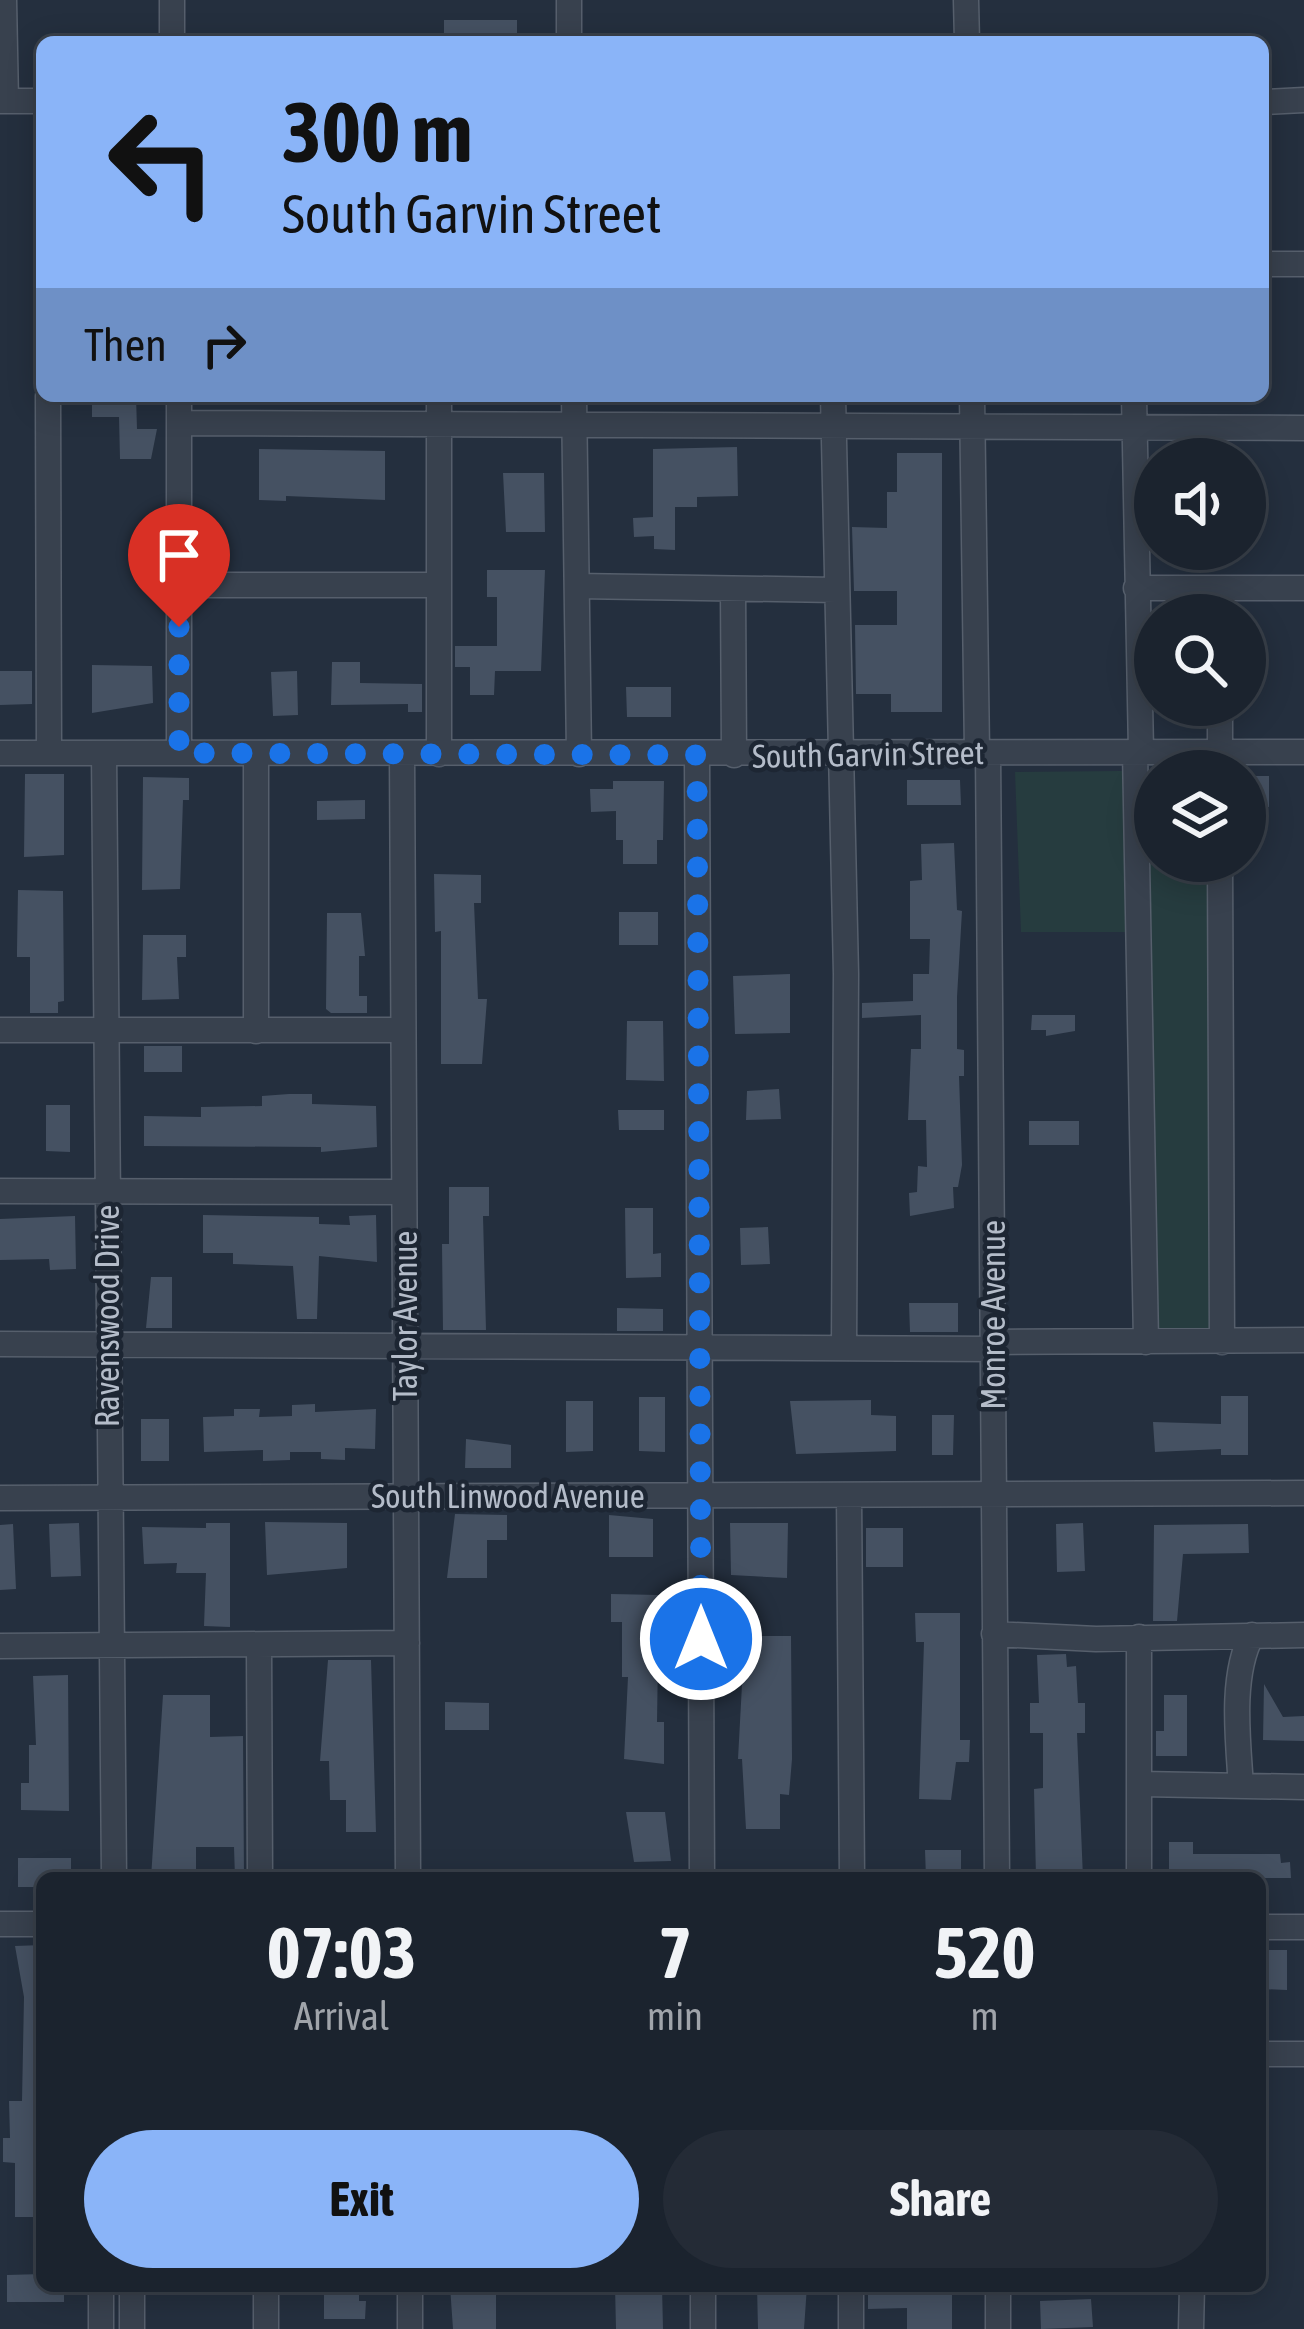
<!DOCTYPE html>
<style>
:root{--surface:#1b232e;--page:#242b36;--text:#f1f3f6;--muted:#a0a4aa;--line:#39404a;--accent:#8ab4f8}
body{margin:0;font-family:"Asap Condensed",sans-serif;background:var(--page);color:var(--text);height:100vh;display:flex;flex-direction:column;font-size:45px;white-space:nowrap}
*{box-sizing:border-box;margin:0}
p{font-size:39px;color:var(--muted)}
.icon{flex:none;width:66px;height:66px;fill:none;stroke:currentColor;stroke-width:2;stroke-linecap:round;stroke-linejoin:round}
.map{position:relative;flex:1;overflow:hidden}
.panel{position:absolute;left:36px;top:1872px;width:1230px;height:420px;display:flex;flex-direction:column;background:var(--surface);border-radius:18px;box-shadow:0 6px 30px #0003,0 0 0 3px var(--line)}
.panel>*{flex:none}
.top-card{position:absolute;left:36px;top:36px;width:1233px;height:366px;border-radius:18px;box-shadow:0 6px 30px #0003,0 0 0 3px var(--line);background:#8ab4f8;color:#111;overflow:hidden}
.tools{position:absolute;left:1134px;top:438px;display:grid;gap:24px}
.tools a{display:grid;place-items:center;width:132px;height:132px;border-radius:50%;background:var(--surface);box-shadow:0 6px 30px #0003,0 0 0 3px var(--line);font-size:60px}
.pin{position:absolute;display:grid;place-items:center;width:102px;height:102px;color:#fff;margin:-123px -51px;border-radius:50% 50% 50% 0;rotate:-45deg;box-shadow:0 0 12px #0007}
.pin .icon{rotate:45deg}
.me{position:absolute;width:132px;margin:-66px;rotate:0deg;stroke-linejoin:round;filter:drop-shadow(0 0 9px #0008)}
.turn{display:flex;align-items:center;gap:42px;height:252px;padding:0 48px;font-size:54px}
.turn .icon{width:156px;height:156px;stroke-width:2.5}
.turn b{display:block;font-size:84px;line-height:102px}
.then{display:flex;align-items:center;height:114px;padding:0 48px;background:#0003;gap:24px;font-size:45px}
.eta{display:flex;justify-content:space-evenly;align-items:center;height:204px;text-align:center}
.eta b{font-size:72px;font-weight:700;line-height:84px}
.button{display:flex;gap:24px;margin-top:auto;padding:24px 48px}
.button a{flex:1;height:138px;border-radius:72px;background:var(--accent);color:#111;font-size:48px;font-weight:700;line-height:138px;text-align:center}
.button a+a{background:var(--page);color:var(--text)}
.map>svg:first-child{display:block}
</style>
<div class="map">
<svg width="1304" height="2329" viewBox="0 0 1304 2329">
<rect width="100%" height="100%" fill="#242f3e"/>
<!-- green -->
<path fill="#263c3f" d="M1219,770L1155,771V861H1220L1224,1335L1143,1336L1139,932H1021L1015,772Z"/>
<!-- building -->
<path fill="#455162" d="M444,20H517V42H444Z
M92,396H136L137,429H157L151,459H120L119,417H92Z
M737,447L738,496L697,497V507H675V550L654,549V536L634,537L633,518L653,517V449Z
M259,449L385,451V500L286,496V501L259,500Z
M897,453H942V712H891V694H856L855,625H897V591H854L852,527L887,528V492H897Z
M503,473H544L545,532H506Z
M487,570H545L541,671H495L494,695H470V667H455V646H497V597H487Z
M332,662H360V683L422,684V712H408V704L331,705Z
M92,665L152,666L153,703L92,713Z
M0,671H32V704L0,705Z
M297,671L298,715L273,716L271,672Z
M626,687H671V717H627Z
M25,774H64V855L24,857Z
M1245,776H1269V807H1245Z
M143,777L189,778V800H183L180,889L142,890Z
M907,780H960L961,805H907Z
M613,781H664L663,840H657V864H623V840H616V811L591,812L590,789H613Z
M365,800V819L317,820V801Z
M954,843L957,910L962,911L957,997V1049L964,1050V1076H959L962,1165L958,1187H953L954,1208L910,1216L909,1193L917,1192L918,1166L927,1167L926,1120H908L911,1049H921V1015L862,1018V1003L913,1001V974H929L930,939H910V881L922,880L921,844Z
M434,874L481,875V903H474L478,999H487L482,1064H441V931L435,932Z
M18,890L63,891L64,1001L58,1002V1013H30V957H17V950Z
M619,912H658V945H619Z
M327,913H361L365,956H359V996H367V1013H331L326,1009Z
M143,935H186V957H177L179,999L142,1000Z
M790,974V1033L735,1034L733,976Z
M1032,1015H1075V1031L1046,1036V1030H1031Z
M627,1021H663L664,1081L626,1080Z
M144,1046H182V1072H144Z
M779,1089L781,1119L746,1120L747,1091Z
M289,1094H312V1104L376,1106L377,1147L321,1152V1147L144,1146V1116L201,1117V1107L262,1106V1096Z
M46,1105H70V1152L46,1151Z
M618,1110H664V1130H619Z
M1029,1121H1079V1145H1029Z
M449,1187H489V1216H483L486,1330H443L442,1244H449Z
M625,1208H653V1254L661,1253V1277L626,1278Z
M203,1215L319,1217V1224L350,1225L349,1216L376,1215L377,1262L319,1256L317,1319H297L293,1266L233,1264V1253H203Z
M75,1216L76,1269L50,1270L49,1259L0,1260V1219Z
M768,1227L770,1264L741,1265L740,1228Z
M151,1277H172V1328H146Z
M909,1303H958V1332H910Z
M617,1308L663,1309V1331H617Z
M1221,1396H1248V1455H1221V1449L1155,1452L1153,1422L1221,1424Z
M639,1397H665V1452L639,1451Z
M871,1400V1415L896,1416V1451L796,1454L790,1401Z
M566,1401H593V1451L566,1452Z
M315,1404V1412L376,1409L375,1449L345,1448V1460L321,1459V1452H290V1460L263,1461V1450L204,1452L203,1417L234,1416V1409H260L259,1417L292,1416V1405Z
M932,1415H954L953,1455H932Z
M141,1419H169V1461H141Z
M466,1439L511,1445V1468H465Z
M455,1514L507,1515V1540H487V1578H447Z
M609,1515L653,1519V1557H609Z
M265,1522L347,1523V1568L267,1575Z
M79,1523L81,1576L51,1577L49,1524Z
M206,1523H230V1627L204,1626L206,1573H176L177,1563L144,1564L142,1527L206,1528Z
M730,1523H788L787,1578L731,1575Z
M1083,1523L1085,1571L1057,1572L1056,1524Z
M13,1524L16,1589L0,1590V1525Z
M1248,1524L1249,1553L1183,1554L1177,1621H1153L1154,1525Z
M866,1528H903V1567H866Z
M611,1594L659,1595L657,1722H664V1764L624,1759L628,1677H622V1622H611Z
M915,1613H960V1740H970L969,1762H956L951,1800L919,1799L924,1642H916Z
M738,1636H791L792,1759L789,1795L780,1794V1829H746L742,1759H738L743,1666H738Z
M1066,1654L1067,1667L1076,1666L1078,1703H1085V1733H1077L1083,1878H1036L1034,1789L1043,1788V1733H1030V1703H1039L1037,1655Z
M328,1660H371L376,1832H346V1800H330L329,1761H320Z
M68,1675L69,1811L21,1810V1783H29V1745H36L33,1676Z
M1264,1684L1283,1717L1304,1716V1741L1263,1740Z
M163,1695H210V1737L243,1736L244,1878H235L234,1847H196V1878H151Z
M1164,1695H1187V1756H1156V1731H1164Z
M445,1702L489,1703V1730H445Z
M626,1812H665L671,1861L634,1862Z
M1169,1842H1193V1854H1280L1281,1863L1290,1862L1291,1878H1169Z
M925,1850H961V1878H926Z
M18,1858H71V1878H42V1887H18Z
M42,1945V2217H15V2163L3,2162V2138H10L9,2101H22L24,1997L15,1946Z
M1262,1950H1287V1990L1262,1989Z
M42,2274V2286H64V2302H7V2275Z
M450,2286H496V2329H453Z
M615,2286H662L663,2329H616Z
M757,2286H807L804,2329H758Z
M868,2286H952V2329H907V2308L868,2309Z
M324,2290H359V2301H366L365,2319H324Z
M1091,2299L1093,2327L1041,2329L1040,2301Z"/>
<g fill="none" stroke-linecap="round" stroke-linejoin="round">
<defs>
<path id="minor" d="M4,0L6,101
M172,0V42
M569,0V42
M966,0L967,42
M0,101H42
M1263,102L1304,100
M1263,264H1304
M48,396L49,753
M179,396V753
M439,396V754
M574,396L579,754
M833,396L846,974L844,1348
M972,396L977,752
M1134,396L1141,751
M180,423L1304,428
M179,585H437
M577,586L836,590
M1136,588H1304
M733,589L734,755
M1220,705V771
M1135,751L1146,1342
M0,753L1304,752
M104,753L114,1878
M256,753V1031
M402,753L408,1878
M988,753L997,1878
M697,755L702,1878
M1220,861L1222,1342
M0,1030H403
M0,1191L404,1192
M993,1342L1304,1340
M0,1344L993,1349
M849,1495L852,1878
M0,1498L1304,1493
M994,1634L1096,1639L1304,1635
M1139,1637V1878
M259,1645L260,1878
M0,1646L407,1643
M1142,1784L1304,1787
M1241,1786C1238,1741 1230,1675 1252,1635
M0,1924H42
M1260,1927H1304
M1260,2054H1304
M101,2286V2329
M266,2286V2329
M410,2286V2329
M703,2286V2329
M998,2286V2329
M132,2329V2286
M851,2329V2286
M1191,2329L1192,2286"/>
</defs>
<!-- minor casing -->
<use href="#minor" stroke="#565f6c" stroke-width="27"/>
<!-- minor -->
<use href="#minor" stroke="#38414e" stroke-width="24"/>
</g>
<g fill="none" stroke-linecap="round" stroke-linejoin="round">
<!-- route -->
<path stroke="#1a73e8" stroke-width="21" stroke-dasharray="0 37.8" d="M179,627V753L697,755L701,1639"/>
</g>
<g text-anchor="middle" stroke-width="9" stroke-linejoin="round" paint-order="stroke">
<!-- street labels -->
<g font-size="33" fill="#b4bcc9" stroke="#1d2633">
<text transform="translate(868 754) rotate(-1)" y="12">South Garvin Street</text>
<text transform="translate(993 1315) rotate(-90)" y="12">Monroe Avenue</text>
<text transform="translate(107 1316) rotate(-90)" y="12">Ravenswood Drive</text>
<text transform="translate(405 1316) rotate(-90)" y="12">Taylor Avenue</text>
<text x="508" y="1508">South Linwood Avenue</text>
</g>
</g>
</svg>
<div class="tools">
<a><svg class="icon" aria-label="sound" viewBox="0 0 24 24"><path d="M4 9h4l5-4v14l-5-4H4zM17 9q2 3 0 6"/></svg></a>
<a><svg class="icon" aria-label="search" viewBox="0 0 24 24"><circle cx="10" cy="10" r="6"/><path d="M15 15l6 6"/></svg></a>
<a><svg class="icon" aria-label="layers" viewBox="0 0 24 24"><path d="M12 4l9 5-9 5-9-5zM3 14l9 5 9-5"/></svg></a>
</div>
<div class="pin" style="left:179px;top:627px;background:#d93025"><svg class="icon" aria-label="arrive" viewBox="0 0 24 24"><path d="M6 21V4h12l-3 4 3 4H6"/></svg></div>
<svg class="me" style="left:701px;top:1639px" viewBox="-20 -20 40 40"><circle r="17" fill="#1a73e8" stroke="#fff" stroke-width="3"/><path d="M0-11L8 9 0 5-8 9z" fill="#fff"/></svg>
<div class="top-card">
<div class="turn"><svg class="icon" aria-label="left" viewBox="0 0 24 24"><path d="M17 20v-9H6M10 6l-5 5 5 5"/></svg><div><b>300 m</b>South Garvin Street</div></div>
<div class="then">Then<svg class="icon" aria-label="right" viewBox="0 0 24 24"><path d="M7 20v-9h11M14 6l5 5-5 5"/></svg></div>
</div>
<section class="panel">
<div class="eta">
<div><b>07:03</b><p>Arrival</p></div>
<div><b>7</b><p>min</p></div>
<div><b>520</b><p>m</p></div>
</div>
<div class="button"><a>Exit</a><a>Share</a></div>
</section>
</div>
